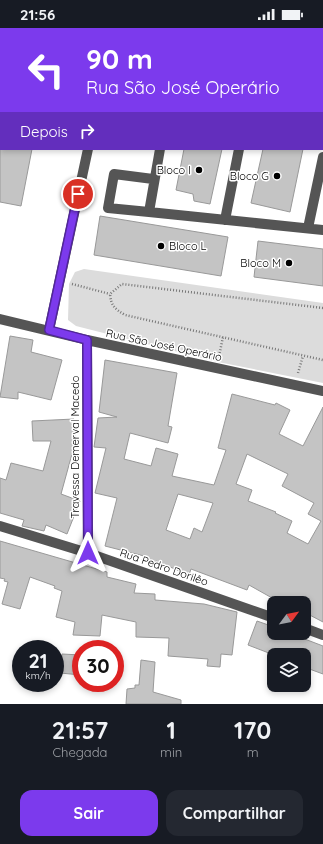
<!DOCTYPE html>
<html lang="pt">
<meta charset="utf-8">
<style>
:root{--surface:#171b24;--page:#242831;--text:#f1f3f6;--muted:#9ea1a6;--accent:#7c3aed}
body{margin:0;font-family:Quicksand,sans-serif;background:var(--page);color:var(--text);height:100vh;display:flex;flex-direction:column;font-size:15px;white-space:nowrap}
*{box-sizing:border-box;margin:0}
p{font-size:13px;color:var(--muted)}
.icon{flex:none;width:22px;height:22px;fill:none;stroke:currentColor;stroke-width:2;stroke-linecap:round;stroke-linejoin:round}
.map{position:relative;height:676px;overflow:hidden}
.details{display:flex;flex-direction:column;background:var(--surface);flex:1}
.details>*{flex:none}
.hud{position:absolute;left:0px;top:0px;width:323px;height:122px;box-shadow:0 2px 6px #0003;background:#7c3aed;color:#fff;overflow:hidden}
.needle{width:26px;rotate:58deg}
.buttons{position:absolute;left:267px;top:568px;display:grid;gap:8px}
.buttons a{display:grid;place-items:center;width:44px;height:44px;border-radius:8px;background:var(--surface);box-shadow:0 2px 6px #0003;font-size:20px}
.speed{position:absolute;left:12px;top:612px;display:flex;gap:8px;font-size:20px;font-weight:700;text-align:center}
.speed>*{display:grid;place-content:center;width:52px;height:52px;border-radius:50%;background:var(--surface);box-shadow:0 2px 6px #0003;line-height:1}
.speed small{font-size:10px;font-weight:400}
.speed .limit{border:6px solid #d22;background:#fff;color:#111}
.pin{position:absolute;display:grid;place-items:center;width:34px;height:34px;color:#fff;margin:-17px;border:2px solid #fff;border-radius:50%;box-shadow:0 1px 4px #0007}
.me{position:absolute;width:44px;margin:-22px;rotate:0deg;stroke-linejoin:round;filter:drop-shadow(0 0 3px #0008)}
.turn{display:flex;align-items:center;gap:14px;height:84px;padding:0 20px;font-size:18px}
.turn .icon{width:52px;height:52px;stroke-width:2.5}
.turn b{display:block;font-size:28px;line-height:34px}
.then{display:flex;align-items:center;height:38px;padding:0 20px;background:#0003;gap:8px;font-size:15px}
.eta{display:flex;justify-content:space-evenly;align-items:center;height:68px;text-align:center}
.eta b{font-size:24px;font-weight:700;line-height:28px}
.button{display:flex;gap:8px;margin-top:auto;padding:8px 20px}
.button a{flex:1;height:46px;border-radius:12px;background:var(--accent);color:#fff;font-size:16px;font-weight:700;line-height:46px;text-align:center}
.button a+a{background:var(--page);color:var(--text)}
.status{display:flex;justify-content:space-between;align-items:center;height:28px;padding:0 20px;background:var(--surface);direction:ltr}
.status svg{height:11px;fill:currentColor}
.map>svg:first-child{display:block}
</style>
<div class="status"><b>21:56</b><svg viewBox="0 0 49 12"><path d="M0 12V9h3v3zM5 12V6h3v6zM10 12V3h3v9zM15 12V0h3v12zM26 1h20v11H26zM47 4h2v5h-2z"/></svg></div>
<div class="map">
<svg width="323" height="676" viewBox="0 0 323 676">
<rect width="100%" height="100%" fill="#fff"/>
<!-- green -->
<path fill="#dcdcdc" d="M84,241L323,275V355L218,334L76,298L68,292L69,256L75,244Z"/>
<!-- building -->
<path fill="#c4c4c4" stroke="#999" fill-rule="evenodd" d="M0,121H32L21,178L0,174Z
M184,121H222L210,176L194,173L193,166L176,162Z
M263,121H303L290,184L251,175Z
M100,188L228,209L221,248L94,227Z
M258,213L323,221V258L254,249Z
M10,308L33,312L31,324L62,332L51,372L18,364V371L0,369Z
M105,332L177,345L168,398L172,399L168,415L130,405L124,431L151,438L156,420L178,426L172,448L214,457L226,422L218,420L232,366L275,377L276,375L290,382L279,406L303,418L323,379V594L304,584V575H281L249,557L247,562L191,541L189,547L156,533L155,536L142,532L144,528L105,518L117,470L95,465L106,420L94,419L98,390L117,389L99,384ZM247,426L288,446L282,458L314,475L308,486L321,493L308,516L287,505L292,493L275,485L276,484L248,473L252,462L236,456ZM178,466L213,475L202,504L194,500L190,511L166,502Z
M74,391L75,415L61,466L80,473L67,506L46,497L44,503L22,498L24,492L0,485V450L6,452L11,435L43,443L51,413H33L32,393Z
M0,513L107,544V549L136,556L134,565L155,566V572L204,576L237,584L232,627L221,626L220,639L207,638L208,631L168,628L169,610L136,609V594L102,587L100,608L73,607L75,594L56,589L62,563L54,560L55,558L30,549L20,581L2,576L8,554L4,553L5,551L0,550Z
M257,593L274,599V605H289L323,618V646L304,639V627H274L248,617Z
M62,626L81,627V647L60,645Z
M141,632L155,634L153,664L181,672V676H126L127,661L135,660V657H139Z"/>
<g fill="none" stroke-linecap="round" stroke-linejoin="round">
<!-- path -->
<path stroke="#777" stroke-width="2.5" stroke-dasharray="1 2" stroke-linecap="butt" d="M72,256L110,266
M323,280L122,256L110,266C111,278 115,281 125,287L323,332
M219,328L223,309
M298,345L303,328"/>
<!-- minor -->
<path stroke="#555" stroke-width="10" d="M114,1L115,0
M185,1V0
M263,1L264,0
M322,28H323
M160,121L149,184L323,202
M149,184L108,180L114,146L153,151
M225,192L239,121
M308,200L323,129
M0,291L87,312L323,363
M49,302L88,121
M87,312L88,525
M0,498L88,525L274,590
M304,600L323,607"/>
</g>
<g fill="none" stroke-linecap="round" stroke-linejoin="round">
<defs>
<path id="route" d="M78,166L49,302L87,312L88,525"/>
</defs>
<!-- route casing -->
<use href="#route" stroke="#51269a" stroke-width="10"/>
<!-- route -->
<use href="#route" stroke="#7c3aed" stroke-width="7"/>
</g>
<!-- markers -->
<g fill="#000" stroke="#fff" stroke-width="1.5">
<circle cx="199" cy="142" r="4"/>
<circle cx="277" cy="148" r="4"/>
<circle cx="161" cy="218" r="4"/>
<circle cx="289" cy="235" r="4"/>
</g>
<g text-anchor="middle" stroke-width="3" stroke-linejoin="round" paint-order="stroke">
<!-- poi labels -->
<g font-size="11" fill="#000" stroke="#fff" text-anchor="end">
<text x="191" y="146">Bloco I</text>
<text x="269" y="152">Bloco G</text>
<text x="169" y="222" text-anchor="start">Bloco L</text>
<text x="281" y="239">Bloco M</text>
</g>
<!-- street labels -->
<g font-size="11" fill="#000" stroke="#fff">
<text transform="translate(164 317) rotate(12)" y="4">Rua São José Operário</text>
<text transform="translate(75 419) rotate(-90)" y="4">Travessa Demerval Macedo</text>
<text transform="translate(164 539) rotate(19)" y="4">Rua Pedro Dorilêo</text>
</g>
</g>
</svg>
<div class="buttons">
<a><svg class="needle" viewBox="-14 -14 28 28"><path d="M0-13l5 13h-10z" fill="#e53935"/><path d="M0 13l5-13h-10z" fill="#9ea1a6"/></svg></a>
<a><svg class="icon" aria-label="layers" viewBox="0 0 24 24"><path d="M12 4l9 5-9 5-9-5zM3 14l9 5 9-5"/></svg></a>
</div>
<div class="speed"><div>21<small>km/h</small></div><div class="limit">30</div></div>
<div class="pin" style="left:78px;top:166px;background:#d93025"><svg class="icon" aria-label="arrive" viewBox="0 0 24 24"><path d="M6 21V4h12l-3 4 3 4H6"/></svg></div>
<svg class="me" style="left:88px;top:525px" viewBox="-20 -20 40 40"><path d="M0-17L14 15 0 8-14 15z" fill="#7c3aed" stroke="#fff" stroke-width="4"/></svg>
<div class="hud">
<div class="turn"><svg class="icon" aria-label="left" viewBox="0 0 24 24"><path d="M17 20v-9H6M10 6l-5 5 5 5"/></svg><div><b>90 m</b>Rua São José Operário</div></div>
<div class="then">Depois<svg class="icon" aria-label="right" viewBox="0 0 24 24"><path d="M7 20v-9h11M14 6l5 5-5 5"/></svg></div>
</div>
</div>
<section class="details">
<div class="eta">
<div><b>21:57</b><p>Chegada</p></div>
<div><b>1</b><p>min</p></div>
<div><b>170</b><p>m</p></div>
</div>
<div class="button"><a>Sair</a><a>Compartilhar</a></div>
</section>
